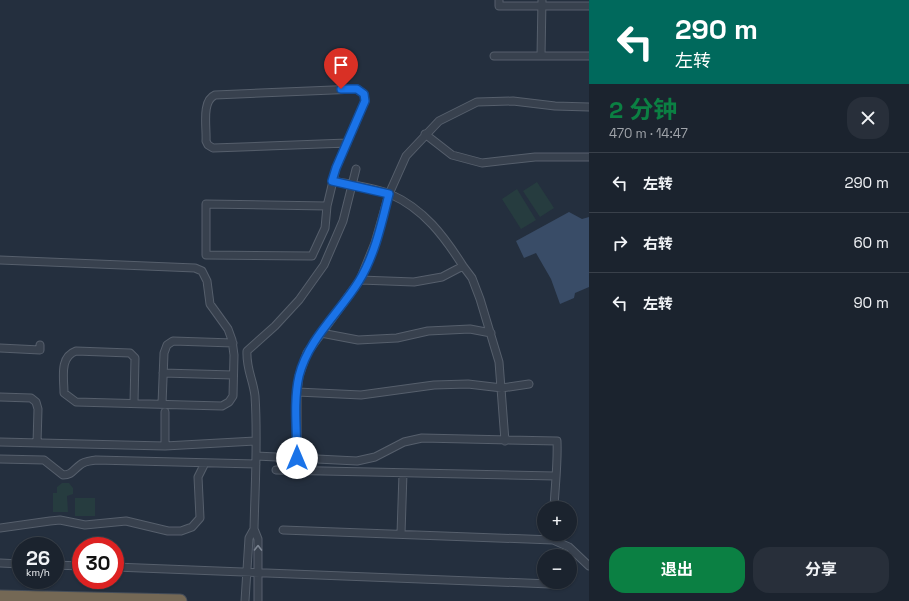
<!DOCTYPE html>
<html lang="zh">
<meta charset="utf-8">
<style>
:root{--surface:#1b232e;--page:#282f3a;--text:#f1f3f6;--muted:#a0a4aa;--line:#39404a;--accent:#0b8043}
body{margin:0;font-family:"Space Grotesk","Noto Sans SC",sans-serif;background:var(--page);color:var(--text);height:100vh;display:flex;flex-direction:column;font-size:15px;white-space:nowrap}
*{box-sizing:border-box;margin:0}
p{font-size:13px;color:var(--muted)}
.icon{flex:none;width:22px;height:22px;fill:none;stroke:currentColor;stroke-width:2;stroke-linecap:round;stroke-linejoin:round}
.map{position:relative;flex:1;overflow:hidden}
.drawer{display:flex;flex-direction:column;background:var(--surface);width:320px}
.drawer>*{flex:none}
.banner{background:#00695c;color:#fff;overflow:hidden}
.fabs{position:absolute;left:537px;top:501px;display:grid;gap:8px}
.fabs a{display:grid;place-items:center;width:40px;height:40px;border-radius:50%;background:var(--surface);box-shadow:0 1px 3px #0004,0 0 0 1px var(--line);font-size:20px}
.speed{position:absolute;left:12px;top:537px;display:flex;gap:8px;font-size:20px;font-weight:700;text-align:center}
.speed>*{display:grid;place-content:center;width:52px;height:52px;border-radius:50%;background:var(--surface);box-shadow:0 1px 3px #0004,0 0 0 1px var(--line);line-height:1}
.speed small{font-size:10px;font-weight:400}
.speed .limit{border:6px solid #d22;background:#fff;color:#111}
.pin{position:absolute;display:grid;place-items:center;width:34px;height:34px;color:#fff;margin:-41px -17px;border-radius:50% 50% 50% 0;rotate:-45deg;box-shadow:0 0 4px #0007}
.pin .icon{rotate:45deg}
.me{position:absolute;width:44px;margin:-22px;rotate:0deg;stroke-linejoin:round;filter:drop-shadow(0 0 3px #0008)}
.turn{display:flex;align-items:center;gap:14px;height:84px;padding:0 20px;font-size:18px}
.turn .icon{width:52px;height:52px;stroke-width:2.5}
.turn b{display:block;font-size:28px;line-height:34px}
.round{display:grid;place-items:center;flex:none;width:42px;height:42px;border-radius:16px;background:var(--page)}
.overview{display:flex;align-items:center;justify-content:space-between;height:68px;padding:0 20px}
h1{font-size:24px;font-weight:700;line-height:30px;color:var(--accent)}
.action{display:flex;gap:8px;margin-top:auto;padding:8px 20px}
.action a{flex:1;height:46px;border-radius:16px;background:var(--accent);color:#fff;font-size:16px;font-weight:700;line-height:46px;text-align:center}
.action a+a{background:var(--page);color:var(--text)}
ul{padding:0;list-style:none}
li{display:flex;align-items:center;gap:12px;height:60px;padding:0 20px;border-top:1px solid var(--line)}
li div{flex:1}
li b{display:block;font-size:15px}
li em{font-style:normal}
main{display:flex;flex:1;min-height:0}
.map>svg:first-child{display:block}
</style>
<main>
<div class="map">
<svg width="589" height="601" viewBox="0 0 589 601">
<rect width="100%" height="100%" fill="#242f3e"/>
<!-- green -->
<path fill="#263c3f" d="M537,182L554,208L540,217L523,191Z
M517,189L536,220L521,229L502,199Z
M62,483H69L73,488V494L67,496L68,512H53V493H57V487Z
M75,498H95V516H75Z"/>
<!-- water -->
<path fill="#394c67" d="M569,212L582,219L589,217V287L575,293L574,298L560,304L551,279L536,253L524,258L516,241Z"/>
<g fill="none" stroke-linecap="round" stroke-linejoin="round">
<defs>
<path id="street" d="M499,0V6H589
M494,56H589
M541,56L542,0
M425,134L452,155L482,163L535,157H589
M333,181L336,168L365,101L364,94L357,89L215,95C201,101 207,128 206,141L208,145L213,148L347,143
M327,206L206,204V255L312,256L325,228L327,206L333,181C351,185 373,187 390,194C424,209 444,236 463,266
M0,260L195,268L202,271L207,281L210,304L228,329L232,340L234,355L233,396L229,402L222,406L76,402L64,393C64,378 59,357 76,351L130,353L135,358L134,403
M360,280L414,282L442,277L463,266L472,278L480,299L499,362L505,441
M321,333L358,340L397,338L428,331L470,329L491,333
M0,348L40,350V345
M163,373L233,375
M297,392L361,395L434,385L468,384L502,388L529,384
M0,397L31,398L36,402L38,409L37,443
M162,404L164,353L167,345L173,341L233,343
M165,412V446
M0,442L165,446L255,441
M256,456L297,458
M0,459L44,460L63,475C72,475 73,470 80,465C84,461 90,461 96,460L256,464
M276,470L555,476
M554,508C555,486 558,463 557,441L422,438L404,442L375,457L357,461L297,458V392L299,376L307,353L360,280L375,243L389,194L406,156L439,121L477,102L513,101L555,106L589,107
M0,528L50,521L60,520L85,525L126,521L168,531H181L192,527L200,518L198,477L205,463
M254,529C255,485 258,440 255,396C253,379 246,369 247,351L275,326L299,300L324,265L343,221L356,169
M283,530L553,540
M401,534L403,473
M553,534V540L569,547L589,566
M0,563L21,564
M55,565L81,566
M115,567L550,584
M245,601L249,538L254,529L258,539V601"/>
<path id="highway" d="M0,597L180,601"/>
</defs>
<!-- street casing -->
<use href="#street" stroke="#565f6c" stroke-width="9"/>
<!-- highway casing -->
<use href="#highway" stroke="#434c59" stroke-width="15"/>
<!-- street -->
<use href="#street" stroke="#38414e" stroke-width="7"/>
<!-- highway -->
<use href="#highway" stroke="#746855" stroke-width="13"/>
</g>
<!-- one-way arrows -->
<defs><path id="oneway-chevron" d="M-2-3.5L2.5 0L-2 3.5" fill="none" stroke-width="1.6" stroke-linecap="round" stroke-linejoin="round"/></defs>
<use stroke="#7c8592" href="#oneway-chevron" transform="translate(258 548) rotate(-89)"/>
<g fill="none" stroke-linecap="round" stroke-linejoin="round">
<defs>
<path id="route" d="M297,458C297,432 293,402 299,376C308,339 340,312 359,281C375,255 382,222 389,194L332,181L336,168L365,101L364,94L357,89H341"/>
</defs>
<!-- route casing -->
<use href="#route" stroke="#114b97" stroke-width="10"/>
<!-- route -->
<use href="#route" stroke="#1a73e8" stroke-width="7"/>
</g>
</svg>
<div class="fabs">
<a>+</a>
<a>−</a>
</div>
<div class="speed"><div>26<small>km/h</small></div><div class="limit">30</div></div>
<div class="pin" style="left:341px;top:89px;background:#d93025"><svg class="icon" aria-label="arrive" viewBox="0 0 24 24"><path d="M6 21V4h12l-3 4 3 4H6"/></svg></div>
<svg class="me" style="left:297px;top:458px" viewBox="-20 -20 40 40"><circle r="19" fill="#fff"/><path d="M0-13L10 11 0 6-10 11z" fill="#1a73e8"/></svg>
</div>
<section class="drawer">
<div class="banner">
<div class="turn"><svg class="icon" aria-label="left" viewBox="0 0 24 24"><path d="M17 20v-9H6M10 6l-5 5 5 5"/></svg><div><b>290 m</b>左转</div></div>
</div>
<div class="overview"><div><h1>2 分钟</h1><p>470 m · 14:47</p></div><a class="round"><svg class="icon" aria-label="close" viewBox="0 0 24 24"><path d="M6 6l12 12M18 6L6 18"/></svg></a></div>
<ul>
<li><svg class="icon" aria-label="left" viewBox="0 0 24 24"><path d="M17 20v-9H6M10 6l-5 5 5 5"/></svg><div><b>左转</b></div><em>290 m</em></li>
<li><svg class="icon" aria-label="right" viewBox="0 0 24 24"><path d="M7 20v-9h11M14 6l5 5-5 5"/></svg><div><b>右转</b></div><em>60 m</em></li>
<li><svg class="icon" aria-label="left" viewBox="0 0 24 24"><path d="M17 20v-9H6M10 6l-5 5 5 5"/></svg><div><b>左转</b></div><em>90 m</em></li>
</ul>
<div class="action"><a>退出</a><a>分享</a></div>
</section>
</main>
